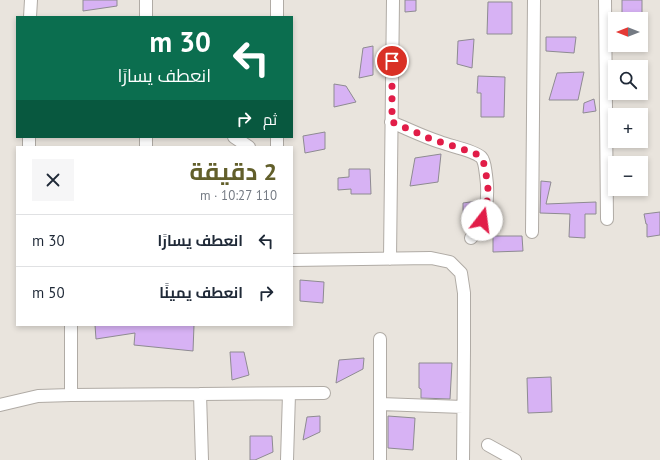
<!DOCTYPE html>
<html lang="ar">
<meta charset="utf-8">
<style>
:root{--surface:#fff;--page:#f6f6f7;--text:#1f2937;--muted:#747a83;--line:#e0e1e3;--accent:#625f2b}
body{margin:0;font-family:"PT Sans",Cairo,sans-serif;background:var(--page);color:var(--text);direction:rtl;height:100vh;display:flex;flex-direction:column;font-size:15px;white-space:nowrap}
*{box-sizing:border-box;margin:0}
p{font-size:13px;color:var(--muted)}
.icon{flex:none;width:22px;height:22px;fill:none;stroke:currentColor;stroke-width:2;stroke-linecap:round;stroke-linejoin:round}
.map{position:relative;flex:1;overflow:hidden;direction:ltr}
.details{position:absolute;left:16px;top:146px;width:277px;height:180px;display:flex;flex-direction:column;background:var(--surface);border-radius:0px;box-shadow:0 2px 6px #0003;direction:rtl}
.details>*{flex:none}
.top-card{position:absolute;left:16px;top:16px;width:277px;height:122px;border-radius:0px;box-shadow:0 2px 6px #0003;direction:rtl;background:#0b6e4f;color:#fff;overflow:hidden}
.needle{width:26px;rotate:270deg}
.buttons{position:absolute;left:608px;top:12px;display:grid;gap:8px}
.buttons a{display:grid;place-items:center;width:40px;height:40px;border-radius:0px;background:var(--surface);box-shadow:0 2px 6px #0003;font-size:20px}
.pin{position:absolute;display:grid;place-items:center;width:34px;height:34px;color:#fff;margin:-17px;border:2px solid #fff;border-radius:50%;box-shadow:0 1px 4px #0007}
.me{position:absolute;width:44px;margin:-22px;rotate:15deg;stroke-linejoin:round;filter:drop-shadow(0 0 3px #0008)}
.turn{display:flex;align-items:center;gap:14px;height:84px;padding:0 16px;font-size:18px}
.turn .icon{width:52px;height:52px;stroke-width:2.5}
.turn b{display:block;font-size:28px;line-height:34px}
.then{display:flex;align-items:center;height:38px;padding:0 16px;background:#0003;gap:8px;font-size:15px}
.round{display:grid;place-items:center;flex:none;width:42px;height:42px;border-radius:0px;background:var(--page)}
.summary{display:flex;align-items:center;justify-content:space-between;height:68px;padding:0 16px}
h1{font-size:24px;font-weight:700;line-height:30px;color:var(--accent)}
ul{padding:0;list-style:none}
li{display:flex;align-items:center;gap:12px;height:52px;padding:0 16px;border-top:1px solid var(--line)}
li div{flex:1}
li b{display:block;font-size:15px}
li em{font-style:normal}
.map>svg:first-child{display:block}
</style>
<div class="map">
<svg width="660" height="460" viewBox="0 0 660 460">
<rect width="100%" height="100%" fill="#e9e4dd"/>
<!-- building -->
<path fill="#d7b2f4" stroke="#8e8b91" d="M83,0H117V6L83,11Z
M405,0H416V11L405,12Z
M622,0H642V15H622Z
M488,2H512V34H487Z
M546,37H576L574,53L546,51Z
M474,39L472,68L457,64L458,41Z
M373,46V75L359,78L363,48Z
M584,72L578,100H549L557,73Z
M478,76L505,77L504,117H481V93H477Z
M334,84L346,86L356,102L334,107Z
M594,99L596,111L583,113L584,103Z
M325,132V149L305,153L303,136Z
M441,154L438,182L410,186L415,158Z
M349,169H370L371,194H351V189L338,190V178L349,177Z
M541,181L551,182L546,204L596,202V214H585V238L569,237L570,214L540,213Z
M477,201L478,208L476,216L463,222V203Z
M660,212V235L647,237V224H646L644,214Z
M493,236H522L523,251L493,252Z
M300,280L324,282L323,303L300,301Z
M95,325H194L193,351L134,345L135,333L96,339Z
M230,352H244L249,375L232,380Z
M364,358L363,369L336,383L339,360Z
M419,363H452L450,399L421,398V389L419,388Z
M551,377L552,412L528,413L527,378Z
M320,416V432L303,440L307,417Z
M388,416L415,418L413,450L388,448Z
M250,436H272L273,452L255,460H250Z"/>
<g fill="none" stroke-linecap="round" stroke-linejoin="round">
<defs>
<path id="minor" d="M277,0V17
M605,0L607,219
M30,17L31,0
M146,17V0
M391,122C408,129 424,137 440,142C450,146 473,150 481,157C485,161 485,169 486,175C489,196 487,222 471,238
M234,137L249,147
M277,137V147
M29,147V137
M146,147V137
M532,232L534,0
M390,259L393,0
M292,260L431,258L450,262L461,273L464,293V350L463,460
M380,339V460
M200,394L324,393
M71,395V325
M380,404L463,407
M0,405L38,396L71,395L200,394L202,460
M488,445L515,460
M287,460L289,394"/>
</defs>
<!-- minor casing -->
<use href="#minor" stroke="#b0aba5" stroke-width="14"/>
<!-- minor -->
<use href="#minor" stroke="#fff" stroke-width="12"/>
</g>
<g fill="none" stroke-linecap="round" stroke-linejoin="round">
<!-- route -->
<path stroke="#e11d48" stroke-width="7" stroke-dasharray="0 12.6" d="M392,61V122L431,139L475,153L481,158L485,166L488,189L487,201L482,220"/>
</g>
</svg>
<div class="buttons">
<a><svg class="needle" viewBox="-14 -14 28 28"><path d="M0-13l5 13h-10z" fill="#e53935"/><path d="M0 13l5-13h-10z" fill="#747a83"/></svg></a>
<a><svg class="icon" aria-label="search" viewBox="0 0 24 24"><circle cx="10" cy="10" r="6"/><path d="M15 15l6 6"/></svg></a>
<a>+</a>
<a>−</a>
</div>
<div class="pin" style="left:392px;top:61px;background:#d93025"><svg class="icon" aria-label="arrive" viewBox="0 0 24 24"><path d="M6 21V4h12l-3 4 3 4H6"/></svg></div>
<svg class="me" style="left:482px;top:220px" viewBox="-20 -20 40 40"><circle r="19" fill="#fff"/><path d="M0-13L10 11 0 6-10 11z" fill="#e11d48"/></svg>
<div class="top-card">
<div class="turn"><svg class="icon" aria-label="left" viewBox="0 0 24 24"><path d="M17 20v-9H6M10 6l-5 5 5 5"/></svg><div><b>30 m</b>انعطف يسارًا</div></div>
<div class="then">ثم<svg class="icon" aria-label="right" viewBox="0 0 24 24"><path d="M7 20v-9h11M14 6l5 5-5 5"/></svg></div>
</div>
<section class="details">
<div class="summary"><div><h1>2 دقيقة</h1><p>110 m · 10:27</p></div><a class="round"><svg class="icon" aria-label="close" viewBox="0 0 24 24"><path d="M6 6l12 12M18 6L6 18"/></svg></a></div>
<ul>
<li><svg class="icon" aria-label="left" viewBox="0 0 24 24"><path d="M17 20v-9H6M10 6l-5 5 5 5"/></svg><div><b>انعطف يسارًا</b></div><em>30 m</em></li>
<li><svg class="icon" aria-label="right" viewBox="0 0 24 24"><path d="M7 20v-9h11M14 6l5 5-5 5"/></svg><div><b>انعطف يمينًا</b></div><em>50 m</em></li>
</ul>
</section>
</div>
